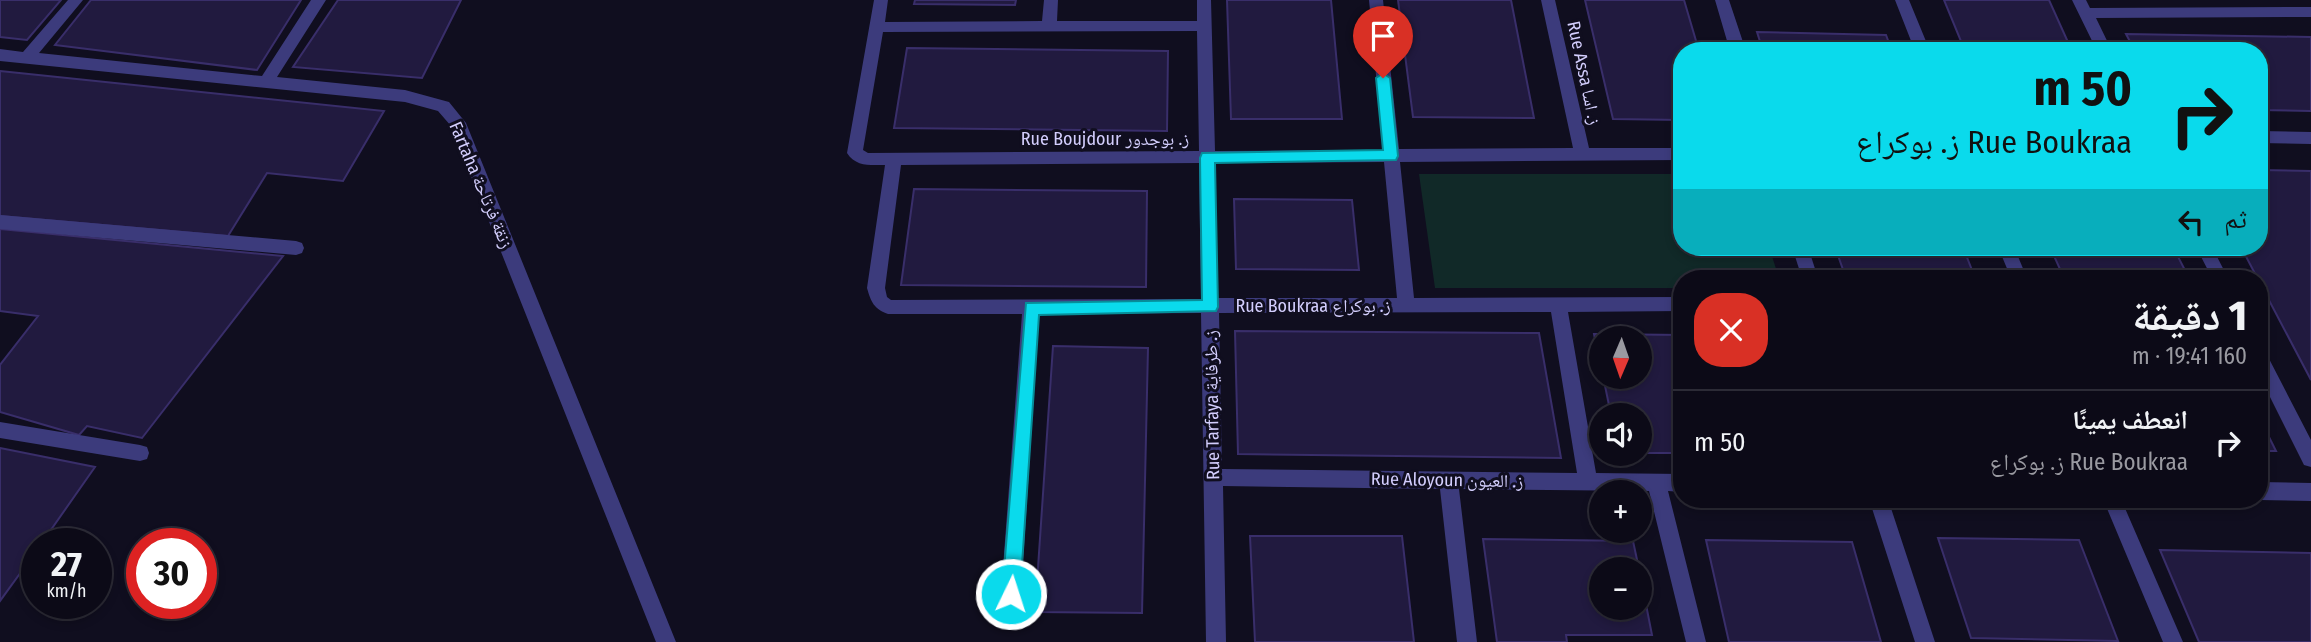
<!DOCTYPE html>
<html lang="ar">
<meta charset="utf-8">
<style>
:root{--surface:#0c0a17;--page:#151320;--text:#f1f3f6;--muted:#9a9aa1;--line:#2c2b36}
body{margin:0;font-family:"Fira Sans Condensed","Noto Naskh Arabic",sans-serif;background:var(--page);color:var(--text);direction:rtl;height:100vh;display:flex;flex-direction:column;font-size:26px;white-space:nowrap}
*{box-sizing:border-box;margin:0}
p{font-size:23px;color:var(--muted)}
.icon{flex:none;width:38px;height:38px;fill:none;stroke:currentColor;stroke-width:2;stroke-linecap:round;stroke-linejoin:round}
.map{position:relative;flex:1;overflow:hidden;direction:ltr}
.sheet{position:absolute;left:1673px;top:270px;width:595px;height:238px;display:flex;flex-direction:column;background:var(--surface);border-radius:28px;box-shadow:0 4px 10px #0003,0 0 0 2px var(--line);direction:rtl}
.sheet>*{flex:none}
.banner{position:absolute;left:1673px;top:42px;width:595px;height:214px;border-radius:28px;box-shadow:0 4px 10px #0003,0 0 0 2px var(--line);direction:rtl;background:#0adaec;color:#111;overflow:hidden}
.needle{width:46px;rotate:182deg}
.buttons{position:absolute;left:1589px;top:326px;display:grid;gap:14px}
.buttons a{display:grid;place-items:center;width:63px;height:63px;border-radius:50%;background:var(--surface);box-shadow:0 4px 10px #0003,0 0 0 2px var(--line);font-size:35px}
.speed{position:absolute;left:21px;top:528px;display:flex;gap:14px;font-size:35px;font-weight:700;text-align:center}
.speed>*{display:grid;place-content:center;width:91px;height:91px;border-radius:50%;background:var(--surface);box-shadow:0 4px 10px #0003,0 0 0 2px var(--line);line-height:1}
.speed small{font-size:18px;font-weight:400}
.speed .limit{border:10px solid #d22;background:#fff;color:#111}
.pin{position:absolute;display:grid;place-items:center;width:60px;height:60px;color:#fff;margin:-72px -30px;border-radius:50% 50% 50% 0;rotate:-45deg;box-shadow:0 0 7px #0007}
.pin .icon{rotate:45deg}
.me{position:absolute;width:77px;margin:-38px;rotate:4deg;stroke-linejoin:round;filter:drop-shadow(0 0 5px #0008)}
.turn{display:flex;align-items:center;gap:24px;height:147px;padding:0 21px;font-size:32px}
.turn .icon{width:91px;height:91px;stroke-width:2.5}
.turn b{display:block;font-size:49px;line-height:60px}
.then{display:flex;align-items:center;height:66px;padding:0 21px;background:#0003;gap:14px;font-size:26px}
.round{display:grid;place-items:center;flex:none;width:74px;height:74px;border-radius:28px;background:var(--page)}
.headline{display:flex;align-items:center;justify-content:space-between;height:119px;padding:0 21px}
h1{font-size:42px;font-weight:800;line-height:52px}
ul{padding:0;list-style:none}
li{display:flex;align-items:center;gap:21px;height:105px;padding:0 21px;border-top:2px solid var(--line)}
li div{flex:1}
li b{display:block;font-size:26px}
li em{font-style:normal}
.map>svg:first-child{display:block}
</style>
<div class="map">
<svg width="2311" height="642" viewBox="0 0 2311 642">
<rect width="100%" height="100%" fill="#100e1f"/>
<!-- green -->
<path fill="#112928" d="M1419,174H1682V247H1769L1779,278H1682V288H1435Z"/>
<!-- building -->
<path fill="#211a3f" stroke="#392e6a" stroke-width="2" d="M0,0H61L27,40L0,37Z
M91,0H301L257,70L55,45Z
M338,0H461L422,78L293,67Z
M915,0H1016L1015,5L914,4Z
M1227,0H1331L1342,119H1231Z
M1398,0H1511L1534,118L1413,117Z
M1585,0H1684L1699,51H1682V120L1613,119Z
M1944,0H2049L2072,51H1965Z
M1757,32L1886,35L1892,51H1763Z
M2126,34L2311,37V111L2259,110V51H2135Z
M907,48L1168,51L1167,131L894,128Z
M0,71L384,111L343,181L267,173L228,236L0,216Z
M2259,170L2311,171V380L2241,247H2259Z
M914,189L1147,191L1146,287L901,285Z
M1234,199L1352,200L1359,270L1236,269Z
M0,229L283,256L142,438L87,426L79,435L0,412V365L38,316L0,311Z
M1835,247H1963L1975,278H1846Z
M2050,247H2173L2189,278H2064Z
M1235,331L1539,333L1561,458L1238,454Z
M1594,334L1682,335V453H1640V415H1611L1603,376H1640V338H1601V370Z
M1053,346L1148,348L1142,613L1035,612Z
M2259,417L2276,451H2259Z
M0,448L95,467L41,544H37V550L0,601Z
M1250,536H1402L1414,642H1255Z
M1938,538L2079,540L2118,641L1971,638Z
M1483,539L1633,541L1639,569H1601V607H1640V574L1652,635H1566L1567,642H1497Z
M1706,540L1852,542L1881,642H1729Z
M2160,550L2311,553V642H2199Z"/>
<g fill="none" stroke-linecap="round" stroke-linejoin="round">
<!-- minor -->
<path fill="#3c3b7c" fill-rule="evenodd" d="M68,0H83L39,53L262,76L311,0H326L277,77L405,90L449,102L466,123L676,642H656L451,126L438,111L405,102L0,61V49L23,52Z
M874,0H888L885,22L1042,21L1044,0H1058L1057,21H1197V0H1211L1215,151L1383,150L1369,0H1383L1399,149L1573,148L1541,0H1555L1589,148H1682V160L1400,162L1414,298L1682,297V311L1568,312L1596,473L1682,474V492L1668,491L1706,642H1686L1649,491L1459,489L1477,642H1457L1440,489L1223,486L1226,642H1206L1201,313L1039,314L1021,594L1018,601L1011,604L1004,601L1001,594L1022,314H888C874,309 871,302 867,288L885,165C870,165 856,167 847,153ZM1197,31L1199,151L868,153L863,150L883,32ZM1384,162L1397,298H1218L1215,163ZM1199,163L1201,299L891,300L887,297L885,288L901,165ZM1551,312L1577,473L1222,469L1219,313Z
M1715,0H1729L1746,51H1730Z
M1895,0H1909L1930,51H1915Z
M2072,0H2086L2090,8L2311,7V17L2096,18L2112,51H2097Z
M2259,131L2311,132V144L2259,143Z
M0,215L296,241L302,243L304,248L302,253L296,255L0,229Z
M1792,247H1808L1818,278H1802Z
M1998,247H2014L2027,278H2011Z
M2196,247H2212L2228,278H2212Z
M2259,348L2265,351L2311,440V467L2304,465L2259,375Z
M0,422L140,445L147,447L149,453L147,459L140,461L0,438Z
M2259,482L2311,483V501L2259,500L2256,499H2259Z
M1869,499H1888L1935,642H1915Z
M2103,499H2121L2183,642H2163Z"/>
</g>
<!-- route -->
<path fill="#0adaec" stroke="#068e99" stroke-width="2" d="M1383,73L1390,78L1398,156L1396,160L1215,163L1218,307L1216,311L1039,315L1020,594L1017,601L1011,603L1004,601L1002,594L1026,303L1202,300L1200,158L1202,153L1383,150L1376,78Z"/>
<g text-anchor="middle" stroke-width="6" stroke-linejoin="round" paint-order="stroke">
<!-- street labels -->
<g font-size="18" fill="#d3cefd" stroke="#100e1f">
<text transform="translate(1584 73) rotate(78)" y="6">Rue Assa ز. اسا</text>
<text x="1105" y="145">Rue Boujdour ز. بوجدور</text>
<text transform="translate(481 185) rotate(67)" y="6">Fartaha زنقة فرتاحة</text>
<text x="1313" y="312">Rue Boukraa ز. بوكراع</text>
<text transform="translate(1212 405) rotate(-91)" y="6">Rue Tarfaya ز. طرفاية</text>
<text transform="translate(1447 480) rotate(1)" y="6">Rue Aloyoun ز. العيون</text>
</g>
</g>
</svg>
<div class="buttons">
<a><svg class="needle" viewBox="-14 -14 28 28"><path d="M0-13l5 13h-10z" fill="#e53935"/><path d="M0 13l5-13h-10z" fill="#9a9aa1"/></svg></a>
<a><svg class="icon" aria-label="sound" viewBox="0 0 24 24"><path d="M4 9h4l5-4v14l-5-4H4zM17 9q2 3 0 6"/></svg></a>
<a>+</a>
<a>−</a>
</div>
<div class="speed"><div>27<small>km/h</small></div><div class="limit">30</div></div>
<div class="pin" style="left:1383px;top:78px;background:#d93025"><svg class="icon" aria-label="arrive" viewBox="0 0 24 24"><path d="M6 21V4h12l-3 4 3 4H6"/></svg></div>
<svg class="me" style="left:1011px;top:594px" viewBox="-20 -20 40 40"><circle r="17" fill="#0adaec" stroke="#fff" stroke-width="3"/><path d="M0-11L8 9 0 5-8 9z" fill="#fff"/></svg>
<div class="banner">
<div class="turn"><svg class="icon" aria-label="right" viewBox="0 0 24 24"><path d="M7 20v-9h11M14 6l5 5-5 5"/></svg><div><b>50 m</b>Rue Boukraa ز. بوكراع</div></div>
<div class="then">ثم<svg class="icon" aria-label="left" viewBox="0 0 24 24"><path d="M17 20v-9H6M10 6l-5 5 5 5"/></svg></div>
</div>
<section class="sheet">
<div class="headline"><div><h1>1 دقيقة</h1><p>160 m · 19:41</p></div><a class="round" style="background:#d93025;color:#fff"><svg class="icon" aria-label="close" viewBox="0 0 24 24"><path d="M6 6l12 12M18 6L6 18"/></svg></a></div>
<ul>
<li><svg class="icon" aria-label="right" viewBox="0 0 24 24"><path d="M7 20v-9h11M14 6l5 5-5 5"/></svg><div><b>انعطف يمينًا</b><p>Rue Boukraa ز. بوكراع</p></div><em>50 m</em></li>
</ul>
</section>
</div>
